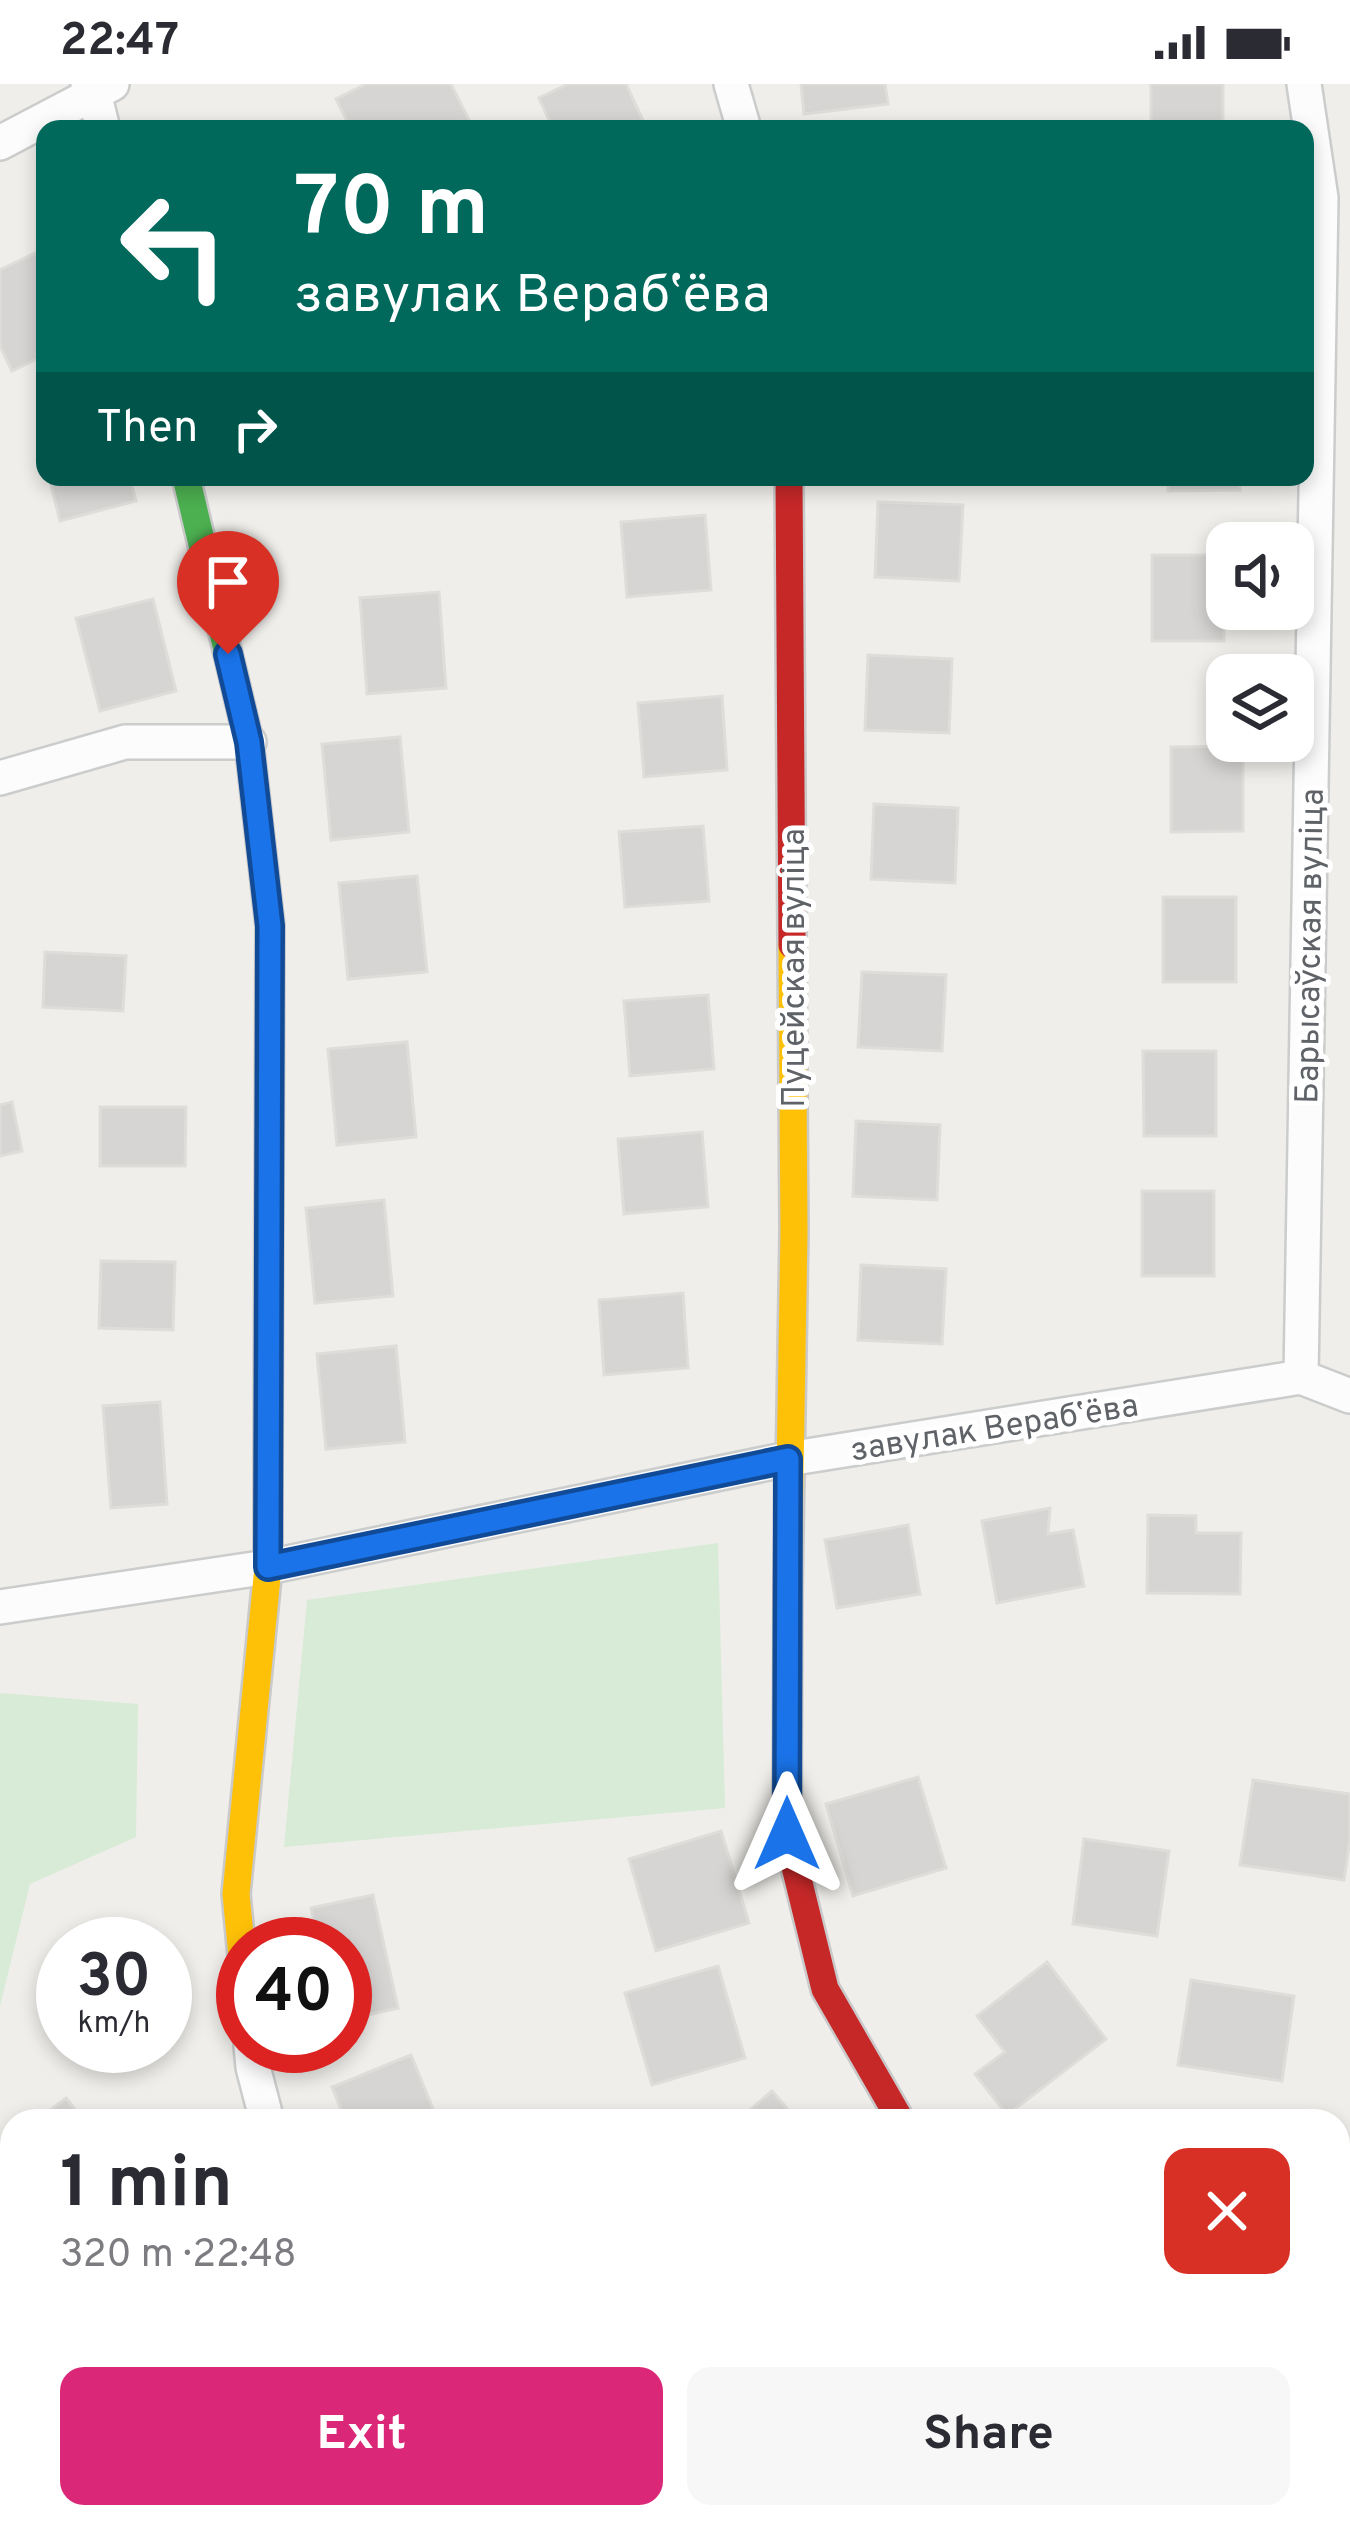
<!DOCTYPE html>
<meta charset="utf-8">
<style>
:root{--surface:#fff;--page:#f7f7f7;--text:#2b2b33;--muted:#7c7c81;--accent:#db2777}
body{margin:0;font-family:Overpass,sans-serif;background:var(--page);color:var(--text);height:100vh;display:flex;flex-direction:column;font-size:45px;white-space:nowrap}
*{box-sizing:border-box;margin:0}
p{font-size:39px;color:var(--muted)}
.icon{flex:none;width:66px;height:66px;fill:none;stroke:currentColor;stroke-width:2;stroke-linecap:round;stroke-linejoin:round}
.map{position:relative;flex:1;overflow:hidden}
.sheet{position:absolute;left:0px;top:2025px;width:1350px;height:420px;display:flex;flex-direction:column;background:var(--surface);border-radius:36px 36px 0 0;box-shadow:0 6px 18px #0003}
.sheet>*{flex:none}
.guide{position:absolute;left:36px;top:36px;width:1278px;height:366px;border-radius:24px;box-shadow:0 6px 18px #0003;background:#00695c;color:#fff;overflow:hidden}
.fabs{position:absolute;left:1206px;top:438px;display:grid;gap:24px}
.fabs a{display:grid;place-items:center;width:108px;height:108px;border-radius:24px;background:var(--surface);box-shadow:0 6px 18px #0003;font-size:60px}
.speed{position:absolute;left:36px;top:1833px;display:flex;gap:24px;font-size:60px;font-weight:700;text-align:center}
.speed>*{display:grid;place-content:center;width:156px;height:156px;border-radius:50%;background:var(--surface);box-shadow:0 6px 18px #0003;line-height:1}
.speed small{font-size:30px;font-weight:400}
.speed .limit{border:18px solid #d22;background:#fff;color:#111}
.pin{position:absolute;display:grid;place-items:center;width:102px;height:102px;color:#fff;margin:-123px -51px;border-radius:50% 50% 50% 0;rotate:-45deg;box-shadow:0 0 12px #0007}
.pin .icon{rotate:45deg}
.me{position:absolute;width:132px;margin:-66px;rotate:0deg;stroke-linejoin:round;filter:drop-shadow(0 0 9px #0008)}
.turn{display:flex;align-items:center;gap:42px;height:252px;padding:0 60px;font-size:54px}
.turn .icon{width:156px;height:156px;stroke-width:2.5}
.turn b{display:block;font-size:84px;line-height:102px}
.then{display:flex;align-items:center;height:114px;padding:0 60px;background:#0003;gap:24px;font-size:45px}
.round{display:grid;place-items:center;flex:none;width:126px;height:126px;border-radius:24px;background:var(--page)}
.head{display:flex;align-items:center;justify-content:space-between;height:204px;padding:0 60px}
h1{font-size:72px;font-weight:700;line-height:90px}
.action{display:flex;gap:24px;margin-top:auto;padding:24px 60px}
.action a{flex:1;height:138px;border-radius:24px;background:var(--accent);color:#fff;font-size:48px;font-weight:700;line-height:138px;text-align:center}
.action a+a{background:var(--page);color:var(--text)}
.status{display:flex;justify-content:space-between;align-items:center;height:84px;padding:0 60px;background:var(--surface);direction:ltr}
.status svg{height:33px;fill:currentColor}
.map>svg:first-child{display:block}
</style>
<div class="status"><b>22:47</b><svg viewBox="0 0 49 12"><path d="M0 12V9h3v3zM5 12V6h3v6zM10 12V3h3v9zM15 12V0h3v12zM26 1h20v11H26zM47 4h2v5h-2z"/></svg></div>
<div class="map">
<svg width="1350" height="2445" viewBox="0 0 1350 2445">
<rect width="100%" height="100%" fill="#efeeea"/>
<!-- green -->
<path fill="#d8ebd6" d="M718,1459L725,1724L284,1763L307,1516Z
M0,1609L138,1620L136,1753L30,1800L0,1922Z"/>
<!-- building -->
<path fill="#d6d5d3" stroke="#deddd9" stroke-width="3" d="M366,0H451L470,38L454,45H351L336,15Z
M568,0H626L647,45H553L539,14Z
M801,0H885L888,20L804,30Z
M1151,0H1223V45H1151Z
M41,166L45,175V271L12,287L0,262V186Z
M49,393H130L136,417L60,437Z
M1168,393H1240V406L1168,407Z
M878,418L963,421L959,497L875,493Z
M705,431L711,506L627,513L621,438Z
M1152,471H1224V557H1152Z
M439,508L446,604L367,610L360,514Z
M153,515L176,607L100,627L76,534Z
M868,571L952,575L949,649L865,646Z
M722,612L727,686L644,693L638,619Z
M400,653L409,748L331,756L322,660Z
M1243,662V747L1171,748V663Z
M874,720L958,724L955,799L871,795Z
M703,742L709,817L625,823L619,748Z
M417,792L427,888L348,895L339,799Z
M1163,813H1236V898H1163Z
M45,868L126,872L123,927L43,923Z
M862,888L946,891L942,967L858,963Z
M708,911L714,985L630,992L624,917Z
M407,958L416,1053L337,1061L328,965Z
M1143,967H1216V1052H1144Z
M12,1018L22,1067L0,1072V1021Z
M100,1023H186L185,1082H100Z
M856,1037L940,1041L937,1116L853,1112Z
M702,1048L708,1123L624,1130L618,1055Z
M1142,1107H1214V1192H1142Z
M384,1116L393,1212L315,1219L306,1124Z
M101,1177L175,1178L173,1246L99,1244Z
M861,1181L946,1185L942,1260L858,1256Z
M683,1209L688,1284L604,1291L599,1216Z
M396,1262L405,1358L326,1365L317,1270Z
M160,1318L167,1420L111,1424L103,1322Z
M1050,1424L1048,1450L1073,1446L1084,1502L997,1519L982,1437Z
M1148,1431L1196,1432V1449H1241L1240,1510L1147,1509Z
M908,1441L920,1510L837,1524L825,1456Z
M918,1693L946,1784L853,1812L826,1720Z
M1253,1696L1350,1710V1755L1344,1796L1240,1781Z
M721,1747L749,1839L656,1867L629,1775Z
M1084,1755L1169,1767L1157,1852L1073,1840Z
M373,1811L398,1924L345,1936V1860H319L311,1824Z
M1047,1878L1106,1955L1007,2031L975,1990L1005,1968L977,1932Z
M718,1882L745,1974L652,2001L625,1909Z
M1191,1896L1294,1912L1282,1997L1178,1981Z
M121,1962H158L160,1969L128,1980Z
M411,1971L438,2037H346L332,2003Z
M772,2007L798,2037H737Z
M66,2014L84,2037H36Z
M7,2360L12,2365V2433H46L32,2445H0V2366Z
M1350,2381V2445H1322L1312,2433H1338V2391Z
M375,2433H446L457,2445H361Z
M1001,2433H1129L1136,2442L1132,2445H1011Z"/>
<g fill="none" stroke-linecap="round" stroke-linejoin="round">
<defs>
<path id="street" d="M88,0L94,9L103,45
M731,0L744,45
M0,59L112,0
M0,694L125,658H249
M1301,1293L1321,114L1304,0
M0,1523L268,1483L788,1375L1301,1293L1350,1312
M251,1962L253,1983L267,2037
M0,2284L12,2274
M564,2433L574,2445
M1226,2433L1236,2445"/>
<path id="fast" d="M186,393L249,658L270,842L268,1380"/>
<path id="slow" d="M788,1509L794,1148L792,861
M243,1882L236,1810L268,1483V1380"/>
<path id="jam" d="M789,393L792,861
M788,1509L787,1750L825,1905L901,2037"/>
</defs>
<!-- street casing -->
<use href="#street" stroke="#cbcccc" stroke-width="38"/>
<!-- fast casing -->
<use href="#fast" stroke="#cacacb" stroke-width="32"/>
<!-- slow casing -->
<use href="#slow" stroke="#cacacb" stroke-width="32"/>
<!-- jam casing -->
<use href="#jam" stroke="#cacacb" stroke-width="32"/>
<!-- street -->
<use href="#street" stroke="#fdfcfc" stroke-width="33"/>
<!-- fast -->
<use href="#fast" stroke="#4caf50" stroke-width="27"/>
<!-- slow -->
<use href="#slow" stroke="#ffc107" stroke-width="27"/>
<!-- jam -->
<use href="#jam" stroke="#c62828" stroke-width="27"/>
</g>
<g fill="none" stroke-linecap="round" stroke-linejoin="round">
<defs>
<path id="route" d="M228,570L249,658L270,842L268,1483L788,1375L787,1750"/>
</defs>
<!-- route casing -->
<use href="#route" stroke="#114b97" stroke-width="30"/>
<!-- route -->
<use href="#route" stroke="#1a73e8" stroke-width="21"/>
</g>
<g text-anchor="middle" stroke-width="10" stroke-linejoin="round" paint-order="stroke">
<!-- street labels -->
<g font-size="33" fill="#5f6368" stroke="#fff">
<text transform="translate(1308 862) rotate(-89)" y="12">Барысаўская вуліца</text>
<text transform="translate(792 884) rotate(-90)" y="12">Пуцейская вуліца</text>
<text transform="translate(994 1342) rotate(-9)" y="12">завулак Верабʼёва</text>
</g>
</g>
</svg>
<div class="fabs">
<a><svg class="icon" aria-label="sound" viewBox="0 0 24 24"><path d="M4 9h4l5-4v14l-5-4H4zM17 9q2 3 0 6"/></svg></a>
<a><svg class="icon" aria-label="layers" viewBox="0 0 24 24"><path d="M12 4l9 5-9 5-9-5zM3 14l9 5 9-5"/></svg></a>
</div>
<div class="speed"><div>30<small>km/h</small></div><div class="limit">40</div></div>
<div class="pin" style="left:228px;top:570px;background:#d93025"><svg class="icon" aria-label="arrive" viewBox="0 0 24 24"><path d="M6 21V4h12l-3 4 3 4H6"/></svg></div>
<svg class="me" style="left:787px;top:1750px" viewBox="-20 -20 40 40"><path d="M0-17L14 15 0 8-14 15z" fill="#1a73e8" stroke="#fff" stroke-width="4"/></svg>
<div class="guide">
<div class="turn"><svg class="icon" aria-label="left" viewBox="0 0 24 24"><path d="M17 20v-9H6M10 6l-5 5 5 5"/></svg><div><b>70 m</b>завулак Верабʼёва</div></div>
<div class="then">Then<svg class="icon" aria-label="right" viewBox="0 0 24 24"><path d="M7 20v-9h11M14 6l5 5-5 5"/></svg></div>
</div>
<section class="sheet">
<div class="head"><div><h1>1 min</h1><p>320 m · 22:48</p></div><a class="round" style="background:#d93025;color:#fff"><svg class="icon" aria-label="close" viewBox="0 0 24 24"><path d="M6 6l12 12M18 6L6 18"/></svg></a></div>
<div class="action"><a>Exit</a><a>Share</a></div>
</section>
</div>
